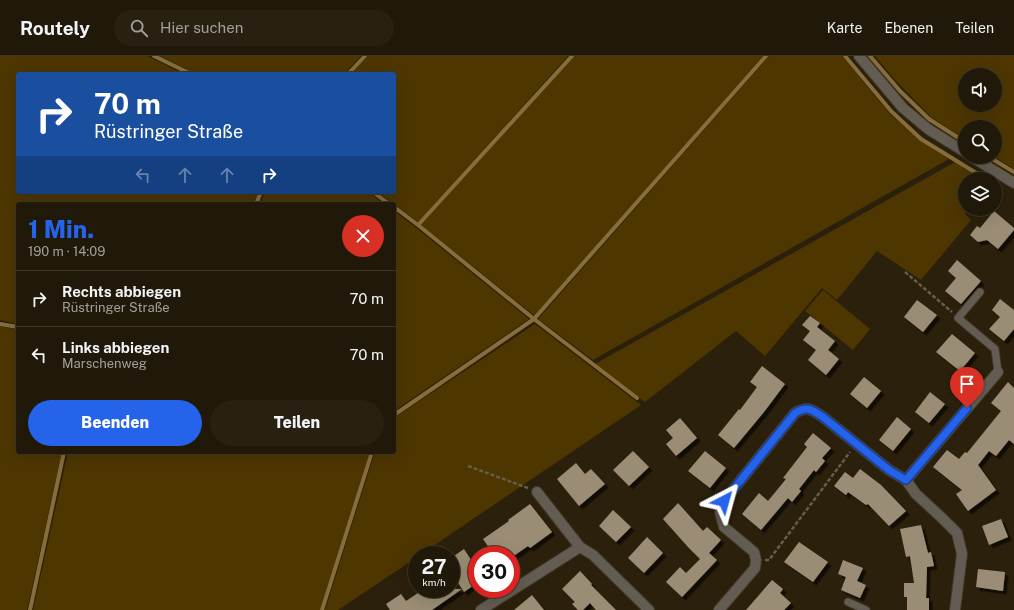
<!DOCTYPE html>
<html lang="de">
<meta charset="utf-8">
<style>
:root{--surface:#201808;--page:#282112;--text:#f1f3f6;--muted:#a2a09c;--line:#3d3729;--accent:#2563eb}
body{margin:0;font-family:"Public Sans",sans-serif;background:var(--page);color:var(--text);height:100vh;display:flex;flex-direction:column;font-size:15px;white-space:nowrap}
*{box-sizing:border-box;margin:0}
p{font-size:13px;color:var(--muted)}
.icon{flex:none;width:22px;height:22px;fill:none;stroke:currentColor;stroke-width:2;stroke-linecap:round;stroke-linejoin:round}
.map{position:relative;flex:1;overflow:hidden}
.side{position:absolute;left:16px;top:146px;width:380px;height:252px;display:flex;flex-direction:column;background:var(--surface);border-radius:4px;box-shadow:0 4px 16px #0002,0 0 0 1px var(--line)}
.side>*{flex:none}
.top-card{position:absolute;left:16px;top:16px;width:380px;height:122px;border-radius:4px;box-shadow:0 4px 16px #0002,0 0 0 1px var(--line);background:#1a4fa0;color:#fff;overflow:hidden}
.fabs{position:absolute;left:958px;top:12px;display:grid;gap:8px}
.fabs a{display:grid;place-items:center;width:44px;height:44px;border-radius:50%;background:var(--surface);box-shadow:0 4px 16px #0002,0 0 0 1px var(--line);font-size:20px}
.speed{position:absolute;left:408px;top:490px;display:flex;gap:8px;font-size:20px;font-weight:700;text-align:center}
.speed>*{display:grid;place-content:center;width:52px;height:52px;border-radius:50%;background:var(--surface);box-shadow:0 4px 16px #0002,0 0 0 1px var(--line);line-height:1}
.speed small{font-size:10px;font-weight:400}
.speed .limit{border:6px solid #d22;background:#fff;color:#111}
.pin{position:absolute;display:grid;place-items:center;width:34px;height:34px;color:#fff;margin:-41px -17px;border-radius:50% 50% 50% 0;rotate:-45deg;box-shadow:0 0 4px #0007}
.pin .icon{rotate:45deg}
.me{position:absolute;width:44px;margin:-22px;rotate:39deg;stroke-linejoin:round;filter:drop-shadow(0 0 3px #0008)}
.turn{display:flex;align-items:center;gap:14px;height:84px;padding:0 12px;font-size:18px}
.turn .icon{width:52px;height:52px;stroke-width:2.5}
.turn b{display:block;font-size:28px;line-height:34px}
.lanes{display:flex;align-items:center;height:38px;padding:0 12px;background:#0003;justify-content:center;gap:20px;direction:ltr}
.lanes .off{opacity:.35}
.round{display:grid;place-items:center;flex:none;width:42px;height:42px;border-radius:21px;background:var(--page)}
.head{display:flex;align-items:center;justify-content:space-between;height:68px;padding:0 12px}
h1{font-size:24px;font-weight:800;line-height:30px;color:var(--accent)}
.button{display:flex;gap:8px;margin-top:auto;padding:8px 12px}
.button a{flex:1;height:46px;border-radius:24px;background:var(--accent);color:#fff;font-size:16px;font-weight:800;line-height:46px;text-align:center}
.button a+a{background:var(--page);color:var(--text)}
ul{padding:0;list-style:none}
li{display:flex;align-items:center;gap:12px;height:56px;padding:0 12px;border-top:1px solid var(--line)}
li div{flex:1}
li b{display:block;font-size:15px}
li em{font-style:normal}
header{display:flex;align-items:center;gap:24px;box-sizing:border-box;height:56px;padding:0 20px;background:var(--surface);border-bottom:1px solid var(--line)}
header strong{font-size:19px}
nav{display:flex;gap:22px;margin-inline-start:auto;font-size:14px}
.search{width:280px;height:36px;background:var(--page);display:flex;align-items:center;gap:10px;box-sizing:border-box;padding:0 14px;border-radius:22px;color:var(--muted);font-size:15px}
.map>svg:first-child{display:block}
</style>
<header>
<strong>Routely</strong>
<div class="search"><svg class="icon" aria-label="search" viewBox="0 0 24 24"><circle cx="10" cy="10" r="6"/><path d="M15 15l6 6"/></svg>Hier suchen</div>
<nav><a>Karte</a><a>Ebenen</a><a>Teilen</a></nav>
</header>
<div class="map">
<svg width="1014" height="554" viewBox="0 0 1014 554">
<defs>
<filter id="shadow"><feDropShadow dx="3.5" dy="3.5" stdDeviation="0" flood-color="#0009"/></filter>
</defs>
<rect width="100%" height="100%" fill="#2b200b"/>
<!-- green -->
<path fill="#4d3600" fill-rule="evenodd" d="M0,0H147L184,18H18V136H259L253,148H18V268L0,264Z
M160,0H361L344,18H196Z
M368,0H568L418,166L377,136H394V18H351Z
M573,0H763L535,260L420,168Z
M769,0H842L890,58L921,85L949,103L593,304L538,263Z
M875,0H1014V113L995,101V71H965V83L931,61L895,24ZM965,19H995V49H965Z
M955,106L982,123H965V158L971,164L921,224L877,195L837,244L822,232L765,300L736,275L645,346L595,308Z
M265,136H368L384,148H260Z
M394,155L414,170L529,263L394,355Z
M823,234L870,273L853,294L805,255Z
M535,268L641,349L420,499H417V501L338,554H325L375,396H394V362Z
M0,270L18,274V396H62L27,554H0Z
M68,396H370L320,554H33Z"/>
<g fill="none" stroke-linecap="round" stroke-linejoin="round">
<!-- stream -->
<path stroke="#876d3c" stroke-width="4" d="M154,0L191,18
M845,0L891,55L921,83L986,123
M870,0L900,35L929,63L965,86
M348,18L365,0
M989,101L1014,116
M373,136L389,148
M256,148L261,136
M394,151L418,169L534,263L637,342
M418,169L572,0
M0,268L18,271
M394,359L534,263L766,0
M30,554L64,396
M322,554L372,396"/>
</g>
<!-- building -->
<path fill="#9b8d75" filter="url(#shadow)" d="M994,155L1014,172V174L998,193L987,184L978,186L970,179L977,170L980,172Z
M957,204L981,225L961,248L945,235L956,222L948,215Z
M1000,243L1014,254V273L1004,285L989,273L1000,261L992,254Z
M917,244L937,259L923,276L904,261Z
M810,260L820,267L817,271L835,285L828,294L839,303L826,319L808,304L816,294L803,284L810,275L802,269Z
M952,278L975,297L960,315L936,296Z
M762,310L785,328L764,356L734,392L718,379L739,353L740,354L757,331L750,326Z
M864,321L881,335L867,352L850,338Z
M1008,326L1014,332V388L1009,384L996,400L989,395L978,409L996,434L968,455L956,438L962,434L933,411L947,394L959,403L965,396L967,397L1001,355L991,347Z
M930,336L945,348L929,367L915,356Z
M897,361L911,373L893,395L879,384Z
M680,362L697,382L676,400L666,388L673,382L666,374Z
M813,377L831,392L822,402L825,405L816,416L814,414L799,433L801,435L792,446L788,442L761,474L742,458L759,437L768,445L786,423L783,422L807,391L804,388Z
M633,395L649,411L629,430L613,414Z
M705,395L726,412L710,432L688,415Z
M576,407L585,418L591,413L605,428L579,450L557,423Z
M860,413L881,429L906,455L889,470L868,448L866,449L848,436L846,439L834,430L845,416L853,422Z
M678,447L703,475L707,471L721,484L709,497L717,504L682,541L666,526L680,511L686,517L700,503L688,491L663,463Z
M530,448L552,476L530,492L528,490L515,499H494L483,483L509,465L508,464Z
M613,454L631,471L616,486L599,470Z
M1001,463L1008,481L989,489L982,470Z
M921,469L928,497L931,496L934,510L927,511L926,542H929V554H907V541H904V527H914L910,500L906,501L900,473Z
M647,481L663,497L644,517L628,502Z
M799,486L828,506L813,526L784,506Z
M464,493L477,513V527L464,536L451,516V502Z
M843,504L863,512L857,525L866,529L860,542L841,534L846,521L838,518Z
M978,513L1005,516L1003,535L976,531Z
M580,515L592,528L591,529L616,554H596L590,547L583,554H578L572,548L575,546L562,533Z
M772,524L783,533L780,537L791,547L784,554H746Z
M424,533H462L432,554H390L386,548L401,538L406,545Z
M532,539L544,554H514Z"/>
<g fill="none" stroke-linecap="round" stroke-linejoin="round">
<defs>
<path id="service" d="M980,236L958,262L995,293L998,316
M848,546L866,554"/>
<path id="minor" d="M859,0L903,52L928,73L965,96
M972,101L1014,127
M906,424L998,316
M537,436L580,491L593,499L649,554
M481,554L580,491
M719,554L755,512L756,504L754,496L724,471L720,456L724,445L795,357C808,350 811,353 823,361L889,414L906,424L916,438L943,463L957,477L962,498L955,554"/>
</defs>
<!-- service casing -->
<use href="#service" stroke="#453a26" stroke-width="9"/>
<!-- minor casing -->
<use href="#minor" stroke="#453a26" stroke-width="12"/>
<!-- path -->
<path stroke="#675d4b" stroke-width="2.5" stroke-dasharray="4 2" stroke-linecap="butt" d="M905,216L952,256
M468,410L528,432
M765,504H769L850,396"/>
<!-- service -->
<use href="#service" stroke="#625c52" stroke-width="7"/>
<!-- minor -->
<use href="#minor" stroke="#625c52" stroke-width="10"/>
</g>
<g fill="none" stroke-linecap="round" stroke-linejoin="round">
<defs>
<path id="route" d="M724,445L795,357C808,350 811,353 823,361L889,414L906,424L967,352"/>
</defs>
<!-- route casing -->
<use href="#route" stroke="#184099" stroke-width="10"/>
<!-- route -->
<use href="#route" stroke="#2563eb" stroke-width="7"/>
</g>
</svg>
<div class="fabs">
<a><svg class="icon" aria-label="sound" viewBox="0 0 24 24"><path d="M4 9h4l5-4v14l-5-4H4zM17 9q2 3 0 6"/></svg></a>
<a><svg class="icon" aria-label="search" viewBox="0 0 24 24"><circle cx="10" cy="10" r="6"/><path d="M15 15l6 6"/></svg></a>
<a><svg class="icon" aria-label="layers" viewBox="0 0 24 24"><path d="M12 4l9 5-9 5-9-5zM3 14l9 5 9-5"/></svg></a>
</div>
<div class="speed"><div>27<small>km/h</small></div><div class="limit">30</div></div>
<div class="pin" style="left:967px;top:352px;background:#d93025"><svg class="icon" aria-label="arrive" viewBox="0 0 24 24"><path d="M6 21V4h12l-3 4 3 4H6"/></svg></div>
<svg class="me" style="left:724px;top:445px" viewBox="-20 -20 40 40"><path d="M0-17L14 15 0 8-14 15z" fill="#2563eb" stroke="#fff" stroke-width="4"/></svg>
<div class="top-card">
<div class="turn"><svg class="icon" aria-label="right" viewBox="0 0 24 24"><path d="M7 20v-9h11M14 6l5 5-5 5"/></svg><div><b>70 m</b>Rüstringer Straße</div></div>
<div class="lanes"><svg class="icon off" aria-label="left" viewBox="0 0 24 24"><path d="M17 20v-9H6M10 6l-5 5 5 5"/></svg><svg class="icon off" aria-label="ahead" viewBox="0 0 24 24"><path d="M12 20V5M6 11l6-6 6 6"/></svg><svg class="icon off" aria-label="ahead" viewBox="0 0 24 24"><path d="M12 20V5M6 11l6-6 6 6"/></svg><svg class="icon" aria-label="right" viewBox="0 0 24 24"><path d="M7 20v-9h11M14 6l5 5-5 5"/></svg></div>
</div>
<section class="side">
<div class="head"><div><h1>1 Min.</h1><p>190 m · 14:09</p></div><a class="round" style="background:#d93025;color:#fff"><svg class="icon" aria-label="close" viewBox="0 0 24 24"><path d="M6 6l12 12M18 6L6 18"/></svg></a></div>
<ul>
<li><svg class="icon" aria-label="right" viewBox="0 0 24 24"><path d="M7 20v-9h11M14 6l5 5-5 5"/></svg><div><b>Rechts abbiegen</b><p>Rüstringer Straße</p></div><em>70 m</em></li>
<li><svg class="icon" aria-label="left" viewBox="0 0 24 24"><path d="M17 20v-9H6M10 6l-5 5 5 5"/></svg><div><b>Links abbiegen</b><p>Marschenweg</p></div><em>70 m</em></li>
</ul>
<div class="button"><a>Beenden</a><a>Teilen</a></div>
</section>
</div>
